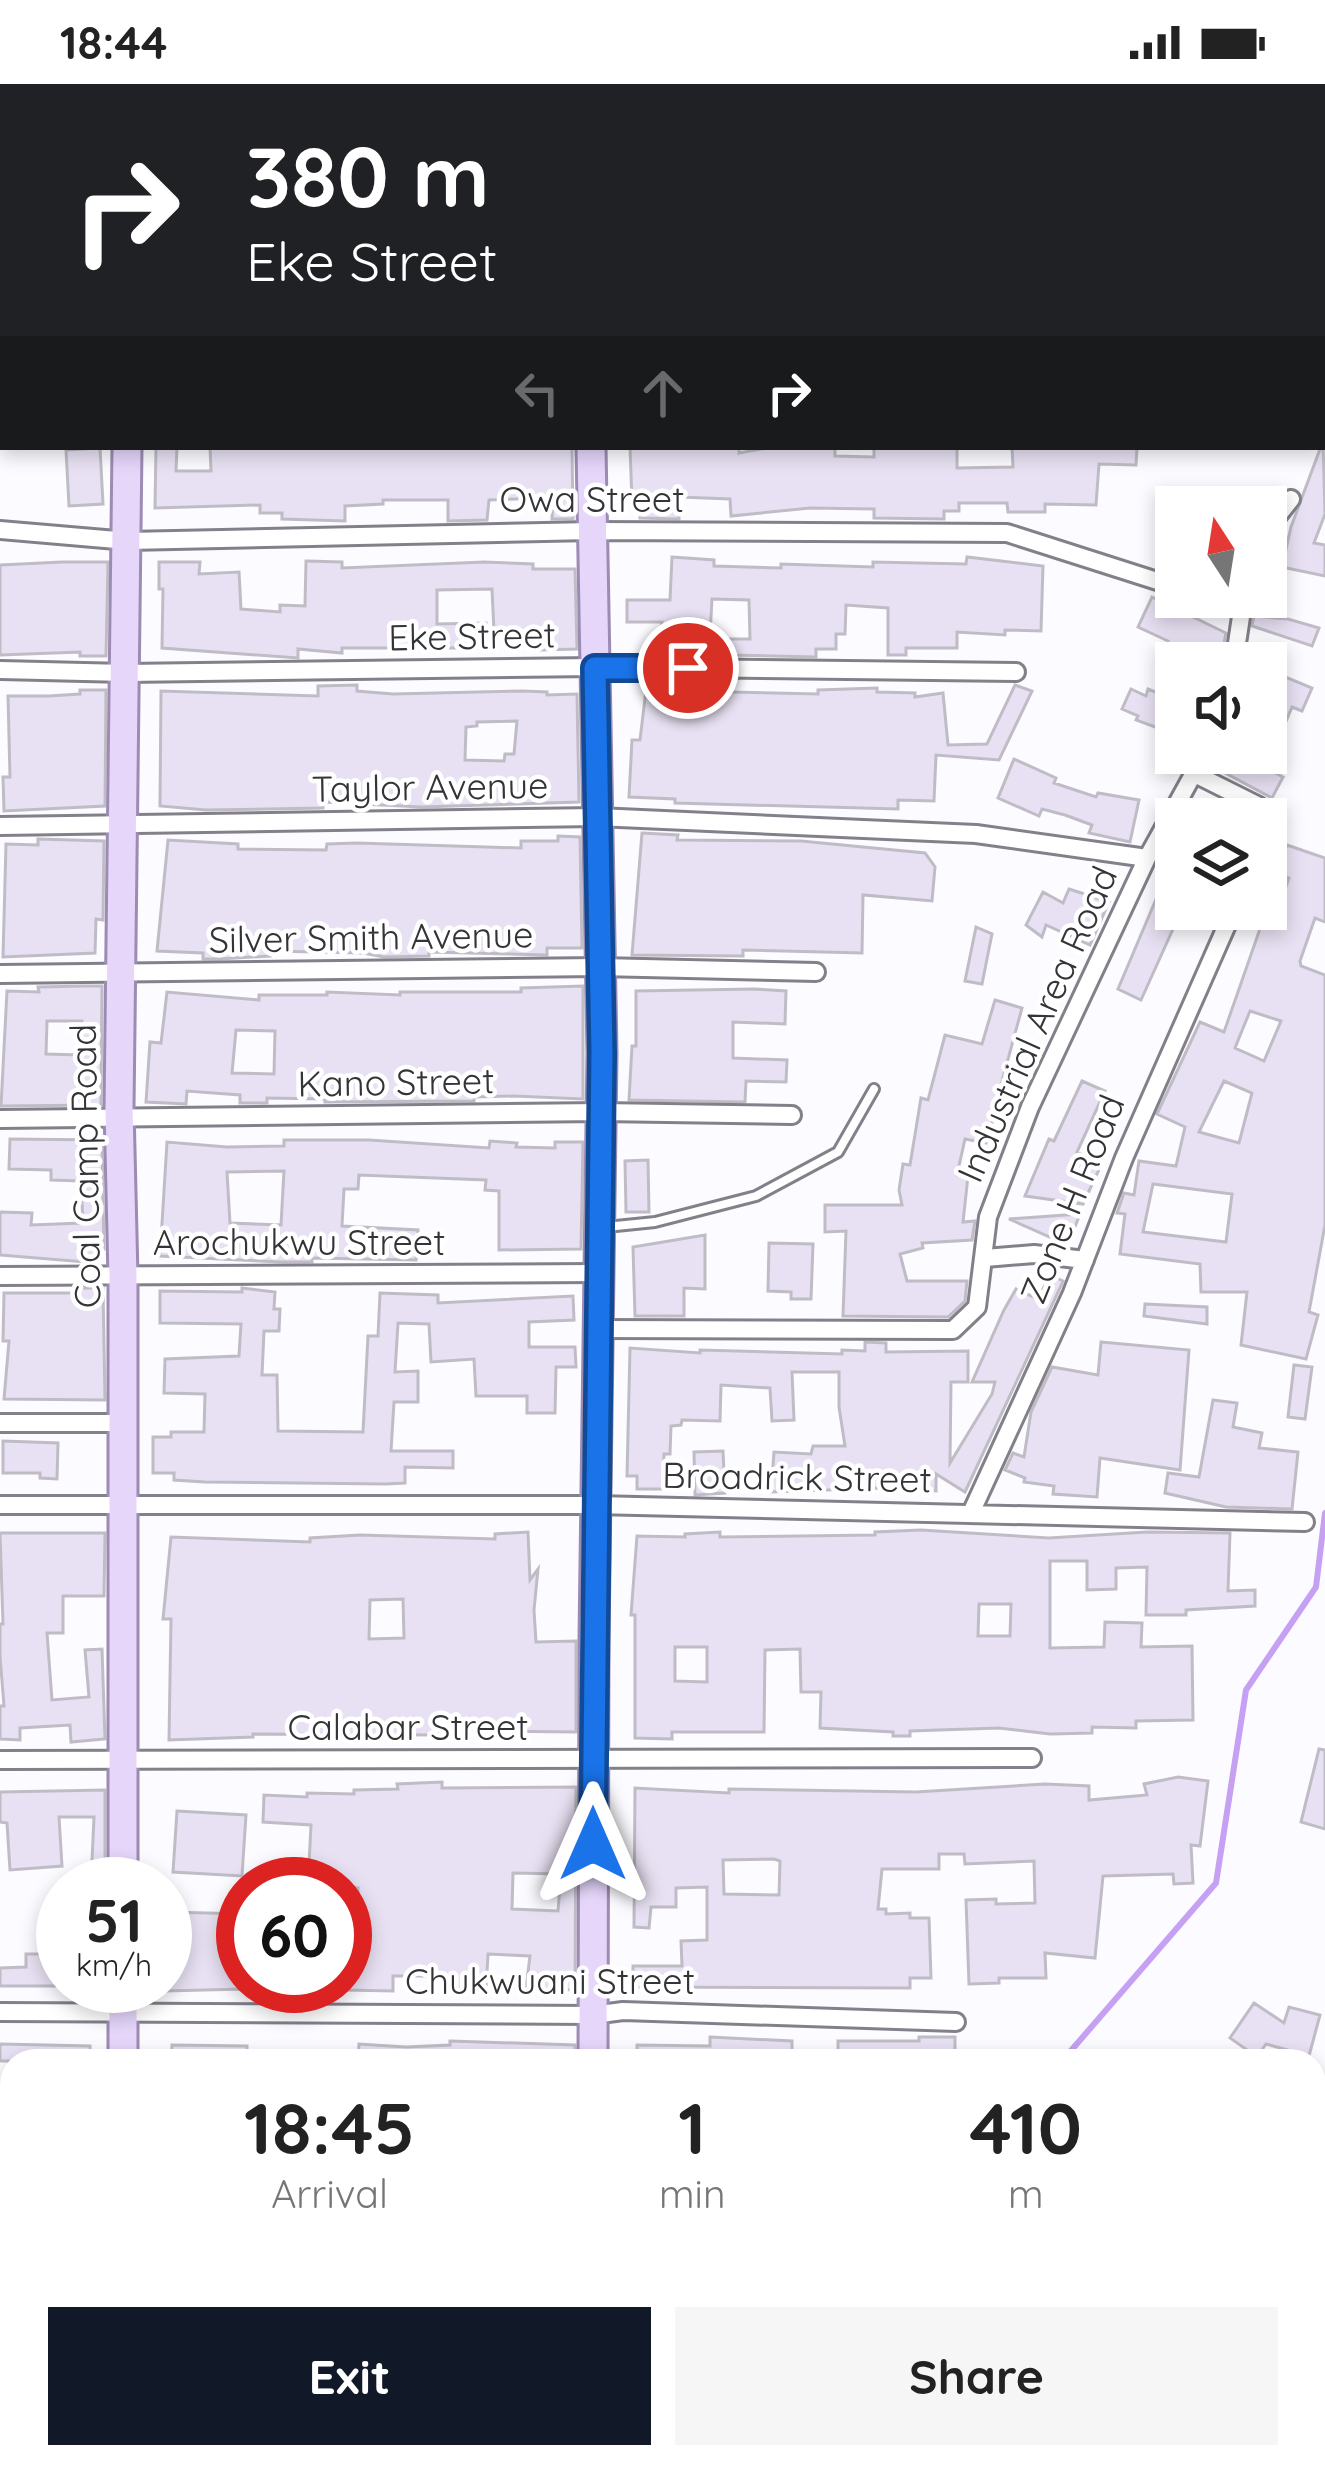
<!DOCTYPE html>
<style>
:root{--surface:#fff;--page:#f6f6f6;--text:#222;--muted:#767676;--accent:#111827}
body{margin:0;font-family:Quicksand,sans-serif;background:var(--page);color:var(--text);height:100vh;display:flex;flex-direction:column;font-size:45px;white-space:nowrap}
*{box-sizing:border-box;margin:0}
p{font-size:39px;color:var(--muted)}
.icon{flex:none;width:66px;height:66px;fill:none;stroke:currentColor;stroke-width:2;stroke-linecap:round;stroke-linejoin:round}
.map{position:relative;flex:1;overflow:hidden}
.sheet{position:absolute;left:0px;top:1965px;width:1326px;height:420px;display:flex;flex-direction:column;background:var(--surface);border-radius:36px 36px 0 0;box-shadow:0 6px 18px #0003}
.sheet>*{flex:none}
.top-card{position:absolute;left:0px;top:0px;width:1326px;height:366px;box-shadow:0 6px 18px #0003;background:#202124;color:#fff;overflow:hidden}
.needle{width:78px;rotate:348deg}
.controls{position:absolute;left:1155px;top:402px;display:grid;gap:24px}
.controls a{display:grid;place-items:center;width:132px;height:132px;border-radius:0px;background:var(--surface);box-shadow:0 6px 18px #0003;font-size:60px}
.speed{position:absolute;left:36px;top:1773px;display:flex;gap:24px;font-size:60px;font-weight:700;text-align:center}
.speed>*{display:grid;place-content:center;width:156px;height:156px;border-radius:50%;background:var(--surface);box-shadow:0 6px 18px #0003;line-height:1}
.speed small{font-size:30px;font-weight:400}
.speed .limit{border:18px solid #d22;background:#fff;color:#111}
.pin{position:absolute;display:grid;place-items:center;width:102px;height:102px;color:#fff;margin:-51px;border:6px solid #fff;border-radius:50%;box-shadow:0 3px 12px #0007}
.me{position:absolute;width:132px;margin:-66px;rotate:0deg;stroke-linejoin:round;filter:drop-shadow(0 0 9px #0008)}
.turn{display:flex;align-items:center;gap:42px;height:252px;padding:0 48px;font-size:54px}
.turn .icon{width:156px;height:156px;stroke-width:2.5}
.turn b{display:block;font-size:84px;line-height:102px}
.lanes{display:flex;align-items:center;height:114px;padding:0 48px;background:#0003;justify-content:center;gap:60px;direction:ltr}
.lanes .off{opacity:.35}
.eta{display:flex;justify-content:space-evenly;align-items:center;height:204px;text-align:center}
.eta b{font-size:72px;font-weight:700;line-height:84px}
.action{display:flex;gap:24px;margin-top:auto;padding:24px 48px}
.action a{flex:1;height:138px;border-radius:0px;background:var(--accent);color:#fff;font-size:48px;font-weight:700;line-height:138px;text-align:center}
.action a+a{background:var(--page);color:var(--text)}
.status{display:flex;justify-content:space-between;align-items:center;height:84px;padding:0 60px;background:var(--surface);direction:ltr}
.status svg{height:33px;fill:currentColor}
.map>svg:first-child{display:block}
</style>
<div class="status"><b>18:44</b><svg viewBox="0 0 49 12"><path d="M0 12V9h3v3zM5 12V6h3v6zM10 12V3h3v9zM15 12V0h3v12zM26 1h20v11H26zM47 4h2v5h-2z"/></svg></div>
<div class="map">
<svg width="1325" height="2385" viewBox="0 0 1325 2385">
<rect width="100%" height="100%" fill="#fcfbff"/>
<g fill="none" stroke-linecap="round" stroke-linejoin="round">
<!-- stream -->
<path stroke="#c5a0f3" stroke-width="6" d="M1062,1977L1216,1799L1246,1606L1316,1503L1325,1429
M896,2385L899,2373"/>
</g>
<!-- building -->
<path fill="#e8e1f3" stroke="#c0bcc6" stroke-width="3" fill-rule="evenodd" d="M1323,357L1325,430L1314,459L1325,461V492L1282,483L1291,443Z
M156,363H177L176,387H211L210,363H572L573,435H552L553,416L547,414L489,416L487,436L448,437V416H383V420L345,422V437L282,435V429H260V421L155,424Z
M630,363H739V369L773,363H835V372L874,373V363H957V384L1013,383L1012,363H1137L1136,381L1099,380L1096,421L1045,420V428H1008L1007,419H959V427H944V435L874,434V425L810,424L731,432L730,415L679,413V435L640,434L641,417L632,418Z
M100,364L103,420L69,422L66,366Z
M672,473L714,476V482L781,484V480L873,483V478L966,480L967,473L1043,482L1041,547L1005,546V551L957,548V564H906V571H888V524L846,521L845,550H836V565H816V573L728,571L729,555H750L749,516L712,515L709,569H661L662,538H627V516H670Z
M306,477L342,478V484L484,478L533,480V485H575L577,565L539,566L540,552L494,548L492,505L437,506V540L486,539V564H342V569L298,565V574L162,564L163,505H159V478H200L199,490L239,488L241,525L280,528V521L305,522Z
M62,478H108L106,572H80V568L0,571V481Z
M1152,513L1226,549L1220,579L1180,569L1166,600L1157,597L1168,557L1138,543Z
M1254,532L1288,535L1319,544L1312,562L1252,542Z
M1266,585L1312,604L1302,627L1292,623L1284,642L1266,635Z
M357,601V607L393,610L523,607L547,608V611L577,610L579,718L421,723L323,718V724L206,726L160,722L161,607L318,612V602ZM517,637L514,670H505L504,677L465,676L466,643L477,642V638Z
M1015,601L1032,607L999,676L936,671L934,717L898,716V725L675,719V715L629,713L632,656H640L646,606L818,610V606L877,604V608L915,609V613L943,609L948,661L987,660Z
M1131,605L1146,612L1148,605L1176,616L1166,647L1136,636L1138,632L1122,625Z
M80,606H106L105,722L4,727L3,693H10L8,612H49L80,610Z
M1219,669H1238L1283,693L1272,714L1212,682Z
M1014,675L1056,694L1054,699L1096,713L1098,709L1139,716L1130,758L1089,749L1092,741L1065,731L1042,725L1039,732L998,714Z
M642,749L678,751L677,756L801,757L925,769L935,783L932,817L863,811L862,869L743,866V872L632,871Z
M558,752L580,753L582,864H547V871L429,868V872L384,873L363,869L270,867V872L219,875H203V869L157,867L168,756L238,760V765L326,766L327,760L357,759L521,764V757H558Z
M38,755L104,757L103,836L96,835L95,869L3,873L6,760L38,761Z
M1287,761L1325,774V838L1315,834L1300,877L1301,882L1325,891V1141L1309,1228L1318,1231L1306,1275L1241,1261L1247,1208H1201L1200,1180L1120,1170L1125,1130L1117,1129L1124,1109L1134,1111L1139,1077L1176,1082L1185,1043L1157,1030L1200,938L1224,948L1262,839L1272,842L1289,794L1277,789ZM1250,927L1281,937L1264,977L1235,964ZM1224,997L1252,1009L1239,1059L1199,1048ZM1153,1100L1232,1110L1226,1158L1143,1148Z
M1176,768V825H1182L1141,916L1118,905Z
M1069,805L1109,818L1090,861L1046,841L1042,853L1026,841L1043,808L1063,819Z
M976,843L992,850L982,900L965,897Z
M85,902H102L101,1021L1,1022L7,907L39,908L38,903ZM47,937H82L80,971L46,970Z
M583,902V1015L514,1012L474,1013V1017L325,1018V1015L267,1014V1019H240V1011L187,1007L186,1020L146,1018L150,958L161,959L167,908L259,916V911H327V908L400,911V908H521V904ZM236,946L275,947L274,990L232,989Z
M754,905L786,907L785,940L733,938V974L787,976L786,998L746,997L745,1018L629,1016L632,962H636V907Z
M995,916L1022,924L993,1030L991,1050L986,1059L965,1055L957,1091L968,1092L963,1138L975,1137L972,1156L922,1159L923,1164L900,1170L907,1197H967L965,1217L948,1233L843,1232L846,1147L825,1148V1121H902L899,1106L903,1080L910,1081L921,1014L928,1016L945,951L982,960Z
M1082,997L1105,1007L1077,1068L1102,1079L1083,1120L1025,1112L1049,1055L1054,1057Z
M10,1055L102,1056L104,1165H98L97,1179L0,1171V1128L32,1129L31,1141L83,1139L81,1097L51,1096V1086L9,1085Z
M284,1056H369L489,1064L490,1057L517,1059L516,1063L555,1064V1058H583L581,1165L499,1166V1107L485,1106L486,1096L359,1091L358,1105H344L342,1142L418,1146L416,1176L312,1174V1178H281L160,1172L167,1058L227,1063L284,1062ZM284,1087L281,1141L230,1139L227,1088Z
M648,1076L649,1128H626L625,1077Z
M1080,1130L1071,1153L1065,1150L1061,1158L1009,1135Z
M705,1151V1205L684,1204V1232H635L633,1163Z
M769,1159L813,1160L811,1215H791V1208L768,1207Z
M1050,1191L1063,1197L1060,1204L965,1408L936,1390V1407L882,1404L771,1408L774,1368L811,1370L813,1362H845L839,1323V1288H792L794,1336L772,1337L770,1304L721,1301L720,1337L682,1336L681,1341L671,1342L670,1370H664L663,1405H637V1392H627L630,1264L700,1269V1266L842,1270V1266L865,1267V1258L886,1259V1268L968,1267V1298H951L950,1379L992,1310L995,1298H972L1004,1226L1016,1205L1038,1215Z
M76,1204H103L105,1316L4,1315L9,1257H3L4,1209H76Z
M242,1204L275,1208L274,1225H280L279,1247H264L262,1291H277L278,1347L363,1348L368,1252H378L380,1209L438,1211V1219L573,1212L574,1236L529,1238V1263H575L576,1283H556L555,1329H527V1312H476L474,1275L431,1278L429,1240L398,1239L395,1288L418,1287V1318H394L391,1367H453V1384L405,1383V1399L386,1400L205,1398L174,1396V1389H153V1353H171V1348H204L205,1310L164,1309L165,1275L239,1272L241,1240L160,1239V1207L242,1208Z
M1145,1220L1207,1223V1240L1144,1232Z
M1101,1258L1189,1266L1180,1386L1100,1374L1097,1413L1053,1410L1054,1402L1024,1398L1025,1394L1005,1386L1013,1369L1024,1373L1031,1328L1052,1283L1098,1291Z
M1294,1281L1312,1283L1305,1335L1288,1333Z
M1213,1316L1237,1319L1233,1343L1262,1349L1259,1364L1298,1368L1292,1425L1226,1423L1165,1409L1168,1389L1199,1393Z
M3,1357L58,1359L57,1395L40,1394V1389H3Z
M723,1367L725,1409L695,1411L694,1368Z
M921,1446L1049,1454L1147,1448L1230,1449L1228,1507L1255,1506V1522L1186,1526V1531H1146L1147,1483L1116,1484V1505L1087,1506V1477H1050V1564L1104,1563L1105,1538L1142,1539L1141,1563L1192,1562L1193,1636L1136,1637V1644L1092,1643V1649L1050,1650L999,1644L910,1647V1652H893V1648L820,1644L821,1608H801L800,1565L765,1566L764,1648H672V1655L635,1654V1531H631L637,1452L685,1453V1450L720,1448V1453L875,1451V1448ZM979,1520H1011L1010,1552H978ZM675,1563H707V1598L675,1597Z
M528,1448L530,1496L538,1485L534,1526L536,1558L576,1557V1648L494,1647V1642L438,1640V1651L253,1650V1653L169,1656L171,1535H163L171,1453L310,1458V1454L360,1451L495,1455V1450ZM403,1515L404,1554L369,1555L370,1516Z
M0,1449H105L104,1512H63V1549H47L52,1616L89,1613L85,1566L102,1565L105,1655L71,1658L70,1641L20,1644V1656L0,1655V1622H4L0,1572V1540H3Z
M1319,1665L1325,1666V1745L1301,1738Z
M1178,1693L1208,1697L1200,1762L1191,1761L1193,1799L1174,1800L1173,1790L1103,1792L1095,1874L1045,1869L1046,1894H999V1899L969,1900L966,1816L996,1815V1820L1035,1819L1034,1777L965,1780L964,1770H939V1785H882L878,1825H886V1830L910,1829V1834H929L931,1894H910V1904L633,1903V1882H682L681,1857L707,1856V1803L676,1804V1823H651L649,1844L634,1843L635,1704L729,1709V1705L916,1708L1045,1700L1089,1702V1716L1147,1711L1144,1700ZM774,1775L780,1777L779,1811L724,1810L723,1776Z
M442,1698V1704L576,1703L575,1906L526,1904L530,1872L488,1870L486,1905L451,1904V1892H393V1907L345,1906V1838H357L358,1804L308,1800L311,1741L263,1738L264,1711L307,1713V1709L354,1710V1706L398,1705L397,1700ZM513,1789L561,1790L558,1827L512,1825Z
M105,1706V1799H91L94,1733H59L62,1782L10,1786L7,1739L0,1738V1708Z
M177,1727L246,1731L242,1792L173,1788Z
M169,1828L243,1830V1905L166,1907Z
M26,1870H61V1902H0V1884L26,1883Z
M1254,1919L1284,1939L1289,1923L1320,1931L1309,1972L1266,1960L1257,1973L1230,1954Z
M710,1953L792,1957V1977H637V1961L710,1962Z
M919,1953H955V1977H838V1957H919Z
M450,1957L575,1961V1977H358L359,1960L406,1963L450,1961Z
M0,1960L90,1962V1977H0Z
M172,1961L247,1962V1977H171Z"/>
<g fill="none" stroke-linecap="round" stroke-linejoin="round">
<defs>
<path id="lane" d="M606,1143L655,1138L756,1112L838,1068L874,1005"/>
<path id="street" d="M0,182H3
M0,327H3
M0,446L128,457L592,447L1007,449L1176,503
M1266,447L1291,415
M1209,513L1244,523
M1234,579L1244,513
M0,586L126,589L595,583L1016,588
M1197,691L1259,722L1270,744L1266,757
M0,742L597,733L976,750L1147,774
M0,890L600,883L816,888
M0,1035L601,1028L792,1031
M985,1174L1034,1170L1085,1176
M0,1192L599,1189
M598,1245L953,1246L977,1223L988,1133L1030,1023L1147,774L1205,669
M0,1339H123
M0,1421H595L1305,1438
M971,1429L1072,1209L1124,1074L1234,825
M0,1676L1032,1674
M0,1928L593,1931L623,1927L956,1938
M1314,2171L1325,2121
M0,2177H12
M1088,2385L1092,2376L1116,2385
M1262,2385L1265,2373"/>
<path id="primary" d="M127,0V3
M587,0V3
M591,363L602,969L594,1553L593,1977
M123,1800V1193L119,1024L127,363
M123,1977V1902
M125,2373V2385
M698,2373L712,2385"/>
</defs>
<!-- lane casing -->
<use href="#lane" stroke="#838089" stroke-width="14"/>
<!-- street casing -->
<use href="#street" stroke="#838089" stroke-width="22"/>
<!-- primary casing -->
<use href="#primary" stroke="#9c8bb3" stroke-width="33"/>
<!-- lane -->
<use href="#lane" stroke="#fff" stroke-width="8"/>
<!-- street -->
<use href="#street" stroke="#fff" stroke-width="16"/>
<!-- primary -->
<use href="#primary" stroke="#e5d6fa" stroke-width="27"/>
</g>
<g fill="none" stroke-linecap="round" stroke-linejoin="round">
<defs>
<path id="route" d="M593,1760L602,969L595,584H688"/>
</defs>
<!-- route casing -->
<use href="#route" stroke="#114b97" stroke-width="30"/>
<!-- route -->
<use href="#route" stroke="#1a73e8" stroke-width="21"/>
</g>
<g text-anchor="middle" stroke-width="9" stroke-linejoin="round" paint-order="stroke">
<!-- street labels -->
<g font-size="36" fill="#343337" stroke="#fff">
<text x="592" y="428">Owa Street</text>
<text transform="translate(472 552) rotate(-1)" y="13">Eke Street</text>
<text transform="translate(430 703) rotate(-1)" y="13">Taylor Avenue</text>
<text transform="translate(371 853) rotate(-1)" y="13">Silver Smith Avenue</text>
<text transform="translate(1037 940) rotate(-66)" y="13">Industrial Area Road</text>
<text transform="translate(396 998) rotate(-1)" y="13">Kano Street</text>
<text transform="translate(85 1082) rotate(-91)" y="13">Coal Camp Road</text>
<text transform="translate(1072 1115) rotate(-68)" y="13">Zone H Road</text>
<text x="299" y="1171">Arochukwu Street</text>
<text transform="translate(797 1393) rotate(1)" y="13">Broadrick Street</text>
<text x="408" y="1656">Calabar Street</text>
<text x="550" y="1910">Chukwuani Street</text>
</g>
</g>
</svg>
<div class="controls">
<a><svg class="needle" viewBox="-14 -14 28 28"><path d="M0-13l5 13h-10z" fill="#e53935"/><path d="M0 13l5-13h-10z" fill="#767676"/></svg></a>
<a><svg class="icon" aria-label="sound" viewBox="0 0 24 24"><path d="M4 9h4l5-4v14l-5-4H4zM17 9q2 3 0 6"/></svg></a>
<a><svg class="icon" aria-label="layers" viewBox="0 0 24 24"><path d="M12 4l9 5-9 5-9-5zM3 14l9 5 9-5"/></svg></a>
</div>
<div class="speed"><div>51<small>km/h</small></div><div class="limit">60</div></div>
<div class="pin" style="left:688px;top:584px;background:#d93025"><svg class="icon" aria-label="arrive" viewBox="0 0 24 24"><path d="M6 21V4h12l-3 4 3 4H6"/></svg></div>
<svg class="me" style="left:593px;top:1760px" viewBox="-20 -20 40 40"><path d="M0-17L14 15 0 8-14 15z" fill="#1a73e8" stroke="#fff" stroke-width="4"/></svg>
<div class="top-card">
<div class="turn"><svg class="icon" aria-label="right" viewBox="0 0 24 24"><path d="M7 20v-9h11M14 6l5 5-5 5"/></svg><div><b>380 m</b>Eke Street</div></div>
<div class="lanes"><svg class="icon off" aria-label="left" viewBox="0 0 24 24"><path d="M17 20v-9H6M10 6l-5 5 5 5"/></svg><svg class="icon off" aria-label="ahead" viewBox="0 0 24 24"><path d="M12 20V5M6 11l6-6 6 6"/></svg><svg class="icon" aria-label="right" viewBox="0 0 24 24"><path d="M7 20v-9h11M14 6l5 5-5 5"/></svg></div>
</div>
<section class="sheet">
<div class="eta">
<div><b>18:45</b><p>Arrival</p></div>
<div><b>1</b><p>min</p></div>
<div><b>410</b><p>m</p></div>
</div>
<div class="action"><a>Exit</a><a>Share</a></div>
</section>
</div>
